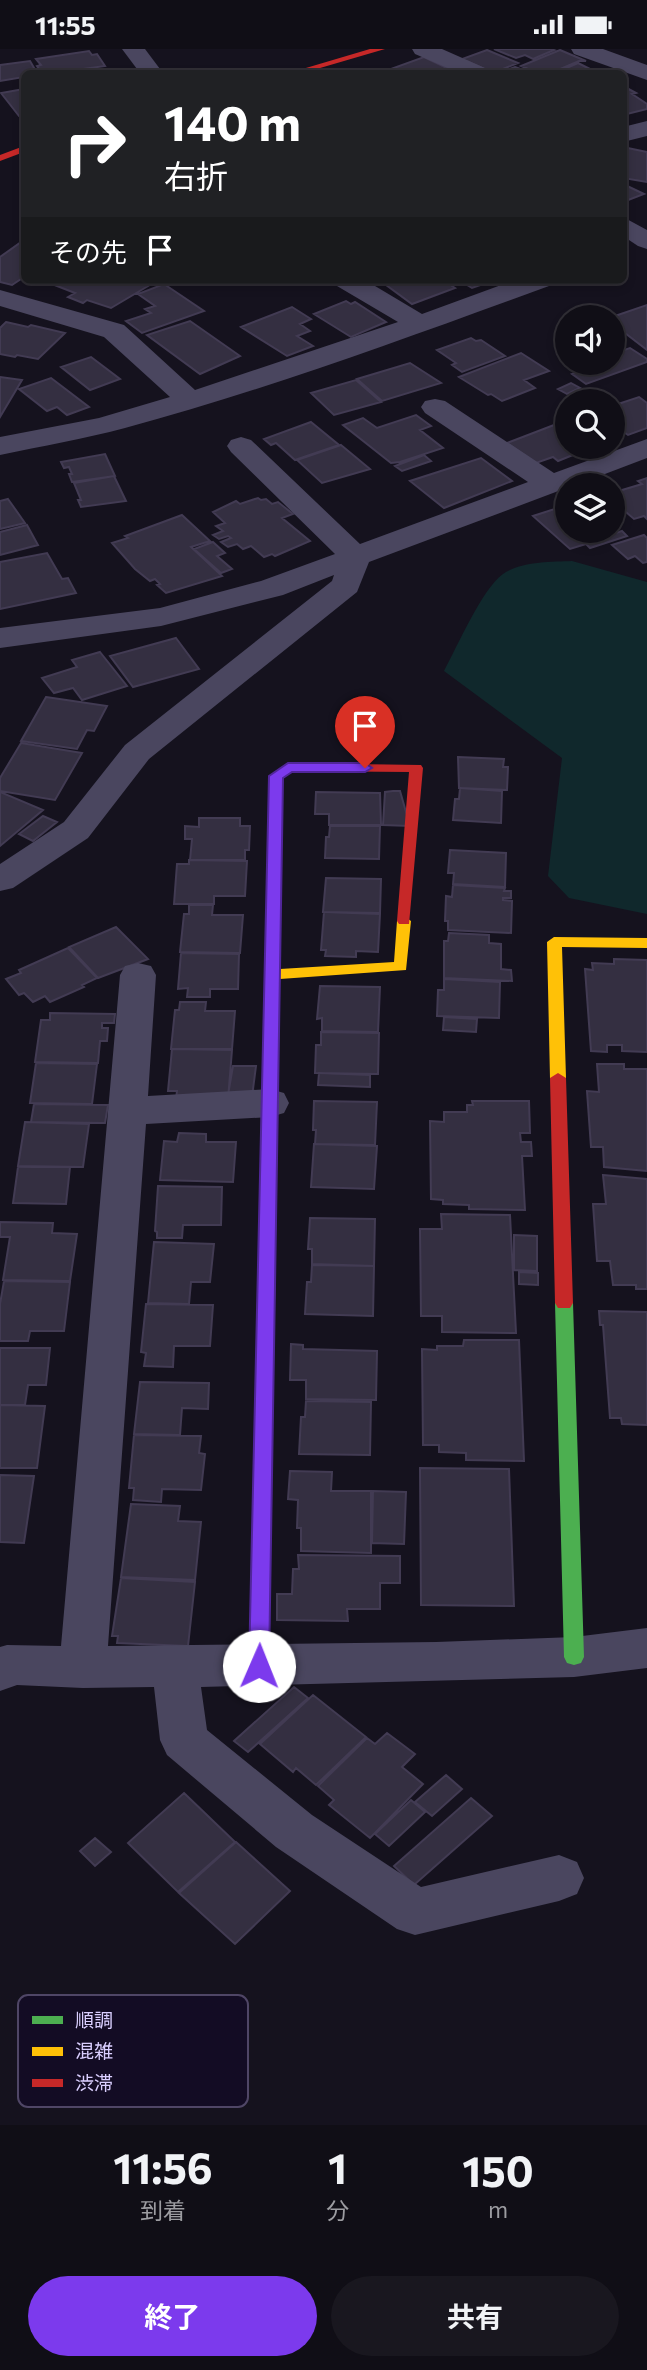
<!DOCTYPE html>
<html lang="ja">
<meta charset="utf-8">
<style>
:root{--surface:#100e16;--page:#19171f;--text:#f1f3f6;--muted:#9c9ca1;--line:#302e35;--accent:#7c3aed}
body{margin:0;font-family:Commissioner,"Noto Sans JP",sans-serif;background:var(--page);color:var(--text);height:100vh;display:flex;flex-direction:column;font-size:26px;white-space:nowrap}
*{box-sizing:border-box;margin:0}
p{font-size:23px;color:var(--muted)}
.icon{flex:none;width:38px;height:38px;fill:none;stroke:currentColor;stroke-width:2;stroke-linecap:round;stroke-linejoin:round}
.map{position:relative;height:2076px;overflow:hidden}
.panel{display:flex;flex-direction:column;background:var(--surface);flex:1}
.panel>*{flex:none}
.hud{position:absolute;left:21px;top:21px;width:606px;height:214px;border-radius:10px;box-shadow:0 4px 10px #0003,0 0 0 2px var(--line);background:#202124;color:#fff;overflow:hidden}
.fabs{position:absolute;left:555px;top:256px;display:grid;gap:14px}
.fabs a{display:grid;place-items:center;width:70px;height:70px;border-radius:50%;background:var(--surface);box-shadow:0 4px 10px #0003,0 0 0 2px var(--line);font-size:35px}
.pin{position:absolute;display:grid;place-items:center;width:60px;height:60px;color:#fff;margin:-72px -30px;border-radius:50% 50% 50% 0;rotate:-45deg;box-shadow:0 0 7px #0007}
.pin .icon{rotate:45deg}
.me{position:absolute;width:77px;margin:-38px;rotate:1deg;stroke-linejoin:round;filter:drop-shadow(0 0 5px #0008)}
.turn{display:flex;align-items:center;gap:24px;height:147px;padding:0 28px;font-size:32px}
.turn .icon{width:91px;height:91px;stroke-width:2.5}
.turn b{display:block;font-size:49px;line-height:60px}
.then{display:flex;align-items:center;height:66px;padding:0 28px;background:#0003;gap:14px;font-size:26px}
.eta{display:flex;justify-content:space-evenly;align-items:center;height:119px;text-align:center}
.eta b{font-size:42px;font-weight:700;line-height:49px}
.action{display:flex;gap:14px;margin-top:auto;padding:14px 28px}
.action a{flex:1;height:80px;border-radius:42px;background:var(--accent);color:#fff;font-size:28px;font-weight:700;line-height:80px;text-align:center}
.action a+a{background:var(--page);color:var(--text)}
.status{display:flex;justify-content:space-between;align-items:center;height:49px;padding:0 35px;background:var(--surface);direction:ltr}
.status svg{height:19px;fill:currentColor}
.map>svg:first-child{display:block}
</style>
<div class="status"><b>11:55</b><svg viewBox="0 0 49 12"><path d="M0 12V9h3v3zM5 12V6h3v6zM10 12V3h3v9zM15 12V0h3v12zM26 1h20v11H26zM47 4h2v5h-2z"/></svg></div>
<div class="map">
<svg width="647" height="2076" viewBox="0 0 647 2076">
<rect width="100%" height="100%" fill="#15121e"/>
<!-- green -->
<path fill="#10282c" d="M572,512L647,533V865L569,849L548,827L562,709L444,622C457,598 482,540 503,525C522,512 550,513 572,512Z"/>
<!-- building -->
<path fill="#342f41" stroke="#423b53" stroke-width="2" d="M494,0H551L554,1L533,10L525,6L516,9Z
M487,1L518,14L493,24L462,10Z
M560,1L586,12H579L551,24H538L521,17Z
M89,2L92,6L97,5L105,17L54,24H42L37,17L41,16L36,10Z
M424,8L447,19L431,24H395L388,21Z
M30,12L37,24H24V28L0,32V16Z
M578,14L594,22L586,24H555Z
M515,18L531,24H498Z
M623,37L636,44L632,45L647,55V60L623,66Z
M24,40V66L19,67L1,44Z
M623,98L647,103V133L623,129Z
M623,135L644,145L623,153Z
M24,191V228L12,236L0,233V208Z
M59,231H131L148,237L111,259L87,251L83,254L68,248L75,244L52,235Z
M387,231H443L455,239L412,255L382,233Z
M459,231H495L472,239Z
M164,235L204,262L142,284L126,272L151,264L145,260L155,257L138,245Z
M346,252L351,255L355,253L386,273L351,288L314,265Z
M647,256V301L612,274V268Z
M292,258L311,270L300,275L310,282L297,287L313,297L287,307L241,278Z
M190,272L240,307L200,325L147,286Z
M6,273L28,278L31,276L65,284L38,310L17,306L15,308L0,305V279Z
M471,289L476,292L481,291L505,307L462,323L452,316L456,314L437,301Z
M630,299L647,310V313L586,335L572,325L602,313H612V305Z
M521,304L549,322L524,331L535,339L502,352L491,345L488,346L459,328Z
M91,308L120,330L90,341L61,318Z
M410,314L441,334L382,352L357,330Z
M0,328L22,331L0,368Z
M51,329L89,358L67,366L57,358L47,362L19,340Z
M356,331L381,353L334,366L311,344Z
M571,334L580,339L567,345L558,340Z
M639,348L647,354V379L628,386L612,375V357Z
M416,366L431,377L420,381L443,399L400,413L391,414L343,376L363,369L377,379Z
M567,371V397H595L558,412L553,408L536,414L507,394Z
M311,373L339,396L295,411L276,394L271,396L264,390Z
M341,396L370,420L322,434L297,411Z
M105,405L115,427L72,433L69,425H72L69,418L64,419L61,413Z
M424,406L431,412L402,422L395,417Z
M481,409L512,432L444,459L410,432Z
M114,427L126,452L81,458L78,451H81L74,434Z
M647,429V470L644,467L634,470L612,451V444L642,435L638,432Z
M258,449L261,451L266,450L272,455L278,453L293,465L282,469L310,492L275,507L272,505L264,508L251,497L243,500L237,495L228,498L221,493L231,489L228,487L219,490L213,486L223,482L216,477L225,474L213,463L236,452L240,455Z
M8,450L25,474L0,480V452Z
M567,456V481H612L616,484L622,482L627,487L590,499L586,495L570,500L533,467Z
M182,466L210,492L191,498L222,527L166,544L157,536L160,535L155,530L150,532L135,520L112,494L128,489L125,487Z
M27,476L38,496L0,506V483Z
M644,486L647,489V513L643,514L635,507L628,510L612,496Z
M213,493L225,504L217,507L232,520L221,524L194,500Z
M47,504L62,530L68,529L76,544L0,560V513Z
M176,589L199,620L133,638L110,607Z
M100,603L127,637L82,651L73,639L54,644L42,629L77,618L72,611Z
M46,648L107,657L94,682L87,681L77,700L21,692Z
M21,694L82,704L55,751L0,742V729Z
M458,708L504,710L503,718H508L507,741L459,739Z
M460,739L502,742L501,774L453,771L455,750H459Z
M393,742H400L410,777L383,776L385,743Z
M0,743L43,761L0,797Z
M316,743L380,744L381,776H329V765H315Z
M43,767L57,773L33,792L19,785Z
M199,769H240V777H250L249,801H245V811H190L192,790H185V777L199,778Z
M330,777H380L379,810L325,809L326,788H329Z
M450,801L506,804L505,838L453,835L454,824H448Z
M189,811L247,812L245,847H214V855H174L177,815H189Z
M326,829L381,830L380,864L323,863Z
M453,836L505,839L504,842H511V849H503V851L512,852L511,884L448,881V872H445L446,847L452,848Z
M189,856H213L212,866H243L240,904L180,903L184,865H189Z
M324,863L380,865L378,903L356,902V908L325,907L326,901H321Z
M116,878L148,910L98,929L69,898Z
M449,884L489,886V894L501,895V920L511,921L512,932L444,929V892H448Z
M68,899L97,929L82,936L84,938L50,953L45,947L33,953L24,944L19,946L6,930L21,924L19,921Z
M181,904L239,905L238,940H210V948H187L188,939L178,940Z
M614,910L647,911V1003L622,1002V996H607V1003L591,1002L585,920L593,921L592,914L614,915Z
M444,930L500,933L499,969L437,967L438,941H444Z
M320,937L380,938L378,983L322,982V969L317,970Z
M180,953H206L205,962H235L232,1000H171L175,961H179Z
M50,964L115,965L114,974H102V979H108L107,992H100L98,1014L35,1013L41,971H50Z
M444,968L477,970L476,983L443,981Z
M321,983L379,984L378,1025L315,1024L316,996H321Z
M172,1000L232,1001L228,1050H176L177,1042H168Z
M36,1014L97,1015L92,1055L30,1054Z
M597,1015H624V1020H647V1122L604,1118L603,1098H591L587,1042L599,1043Z
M233,1017H256L252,1048L228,1046Z
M319,1024L370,1026V1038L318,1036Z
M314,1052L377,1053L375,1096L315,1095L316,1081H313Z
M472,1052H529L530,1084H520L521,1093H531L532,1107H522L525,1161L469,1160V1156L443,1155V1151L431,1150L430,1072L444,1073V1063H467V1056H473Z
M34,1055L108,1056L105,1074L31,1073Z
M25,1073L89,1075L83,1118L18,1117Z
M179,1084L206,1085V1093H236L233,1133L160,1131L164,1092L177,1093Z
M314,1095L377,1097L374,1140L311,1138Z
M18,1118H70L66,1155L13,1154Z
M603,1126L647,1130V1240H636V1236H613L610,1212H597L593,1155H606Z
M158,1137L222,1138L221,1176H183L182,1189H157V1183L155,1182Z
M441,1165L510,1166L516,1284L442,1283V1267H421L420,1180H442Z
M310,1169L375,1170L374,1217L312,1215V1200H308Z
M0,1173L53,1174L52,1184L77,1185L70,1232L3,1231L10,1188H0Z
M514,1186L537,1187V1222L514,1221Z
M154,1193L214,1195L210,1233H191L189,1255L148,1254Z
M312,1216L374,1217L373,1267L305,1265L307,1233H311Z
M519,1223L538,1224V1236L519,1235Z
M4,1232L70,1233L64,1282H30L28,1292H0V1255Z
M146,1255L213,1256L210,1297H174L173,1318L144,1317L146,1304L141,1303Z
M599,1262L647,1263V1376L622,1375L621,1369H610L603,1276H600Z
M464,1291H519L524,1412L466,1411V1404L439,1403V1396H423L422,1300L437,1301V1297H463Z
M291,1295L303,1296V1300L377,1302L376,1351L306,1350V1331H290Z
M0,1299H50L46,1336H28L25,1356H0Z
M140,1333L209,1334L208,1360L182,1359L180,1386L134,1385Z
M306,1352L371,1353L370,1406L299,1405L301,1368H305Z
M0,1356L45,1357L37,1419H0Z
M134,1386L201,1387L199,1404L205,1405L201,1441L162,1440L161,1453L133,1451L134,1439H129Z
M420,1419L509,1420L514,1557L421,1556Z
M290,1422L332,1423L331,1442H371V1504L301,1502V1479H297L298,1451L288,1450Z
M0,1426L34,1427L24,1494L0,1493Z
M373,1442L406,1443L404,1495L372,1494Z
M131,1455L180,1457L178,1472L201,1473L195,1531L121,1528Z
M298,1506L400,1507V1534H380V1560H347L348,1572L277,1571V1545H292L293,1520H299Z
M121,1529L195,1533L188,1597L117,1594L118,1587H112Z
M294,1638L308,1649L248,1703L234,1692Z
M313,1646L366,1688L316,1736L296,1719L293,1723L260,1695Z
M387,1684L415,1705L402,1718L423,1735L370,1789L329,1756L334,1751L318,1737L367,1689L375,1695Z
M446,1726L462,1740L432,1767L415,1753Z
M184,1744L235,1793L178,1843L128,1794Z
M471,1749L492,1767L414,1836L394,1817Z
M411,1751L425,1763L389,1797L375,1785Z
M95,1789L111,1803L95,1817L80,1802Z
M236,1793L290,1842L235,1895L179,1844Z"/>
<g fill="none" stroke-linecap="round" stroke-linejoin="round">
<!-- street -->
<path fill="#4a465f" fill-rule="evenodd" d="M122,0H145L163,24H140Z
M412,0H442L485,19L489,24H459L415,5Z
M571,0H603L647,16V31L574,5Z
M647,72V87L623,93V78Z
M623,168L647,181V200L638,197L623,187Z
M333,231H365L422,265L515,231H553L549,237C409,288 269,340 125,379C84,390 42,397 0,406V388L99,369L170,348L104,288L0,257V241L124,276L195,341L398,273L337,237Z
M435,350L445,352L554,424L647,390V409L576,436H567V439L561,441L369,513L357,543L149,710L88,789L13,839L0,842V815L64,773L125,696L332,532L334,526L283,546L161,577L0,599V579L160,559L261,532L335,505L231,403L227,397L231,391L241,388L251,391L360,495L528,433L425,364L421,358L425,352Z
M138,914L151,917L156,926L148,1047L270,1040L284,1044L289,1054L284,1064L270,1068L146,1075L108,1597L436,1593L574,1588L647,1579V1619L574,1628L201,1638L207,1681L312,1766L421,1838L559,1806L577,1813L584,1829L577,1845L559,1852L415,1886L397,1880L276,1798L167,1706L160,1691L154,1638L83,1639L17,1636L0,1642V1598L7,1596L61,1597L120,926L125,917Z"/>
<!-- fast -->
<path fill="#4caf50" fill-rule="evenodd" d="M266,1246L272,1247L275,1252L269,1617L266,1623L259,1625L252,1623L249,1617L257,1252L260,1247Z
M564,1248L570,1249L573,1254L584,1608L581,1614L574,1616L567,1614L564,1608L555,1254L558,1249Z"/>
<!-- slow -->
<path fill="#ffc107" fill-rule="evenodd" d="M276,738L283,742L280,920L394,913L397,872L404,867L411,872L406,921L280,930L275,1252L272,1257H260L257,1252L269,742Z
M554,888L647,889V899L562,898L566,1029L558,1034L550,1029L547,893Z"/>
<!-- jam -->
<path fill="#c62828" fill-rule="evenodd" d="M370,0H385L303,24H289Z
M24,97V103L0,112V106Z
M288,714L421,716L423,719L409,875H399L397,872L409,723L291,722L283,729L281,745H271L269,728Z
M558,1024L566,1029L573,1254L570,1259H558L555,1254L550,1029Z"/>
</g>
<!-- route -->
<path fill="#7c3aed" stroke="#51269a" stroke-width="2" d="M288,714H365L372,719L365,723H292L283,729L269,1617L266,1623L259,1625L252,1623L249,1617L269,727Z"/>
<!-- legend -->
<rect x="18" y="1946" width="230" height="112" rx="10" fill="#130c24" stroke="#4f4666" stroke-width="2"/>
<rect x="32" y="1967" width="31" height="8" fill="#4caf50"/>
<rect x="32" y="1998" width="31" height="9" fill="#ffc107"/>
<rect x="32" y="2030" width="31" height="8" fill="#c62828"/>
<g font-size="19" fill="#dacfff">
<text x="75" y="1978">順調</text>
<text x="75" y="2009">混雑</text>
<text x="75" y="2041">渋滞</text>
</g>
</svg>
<div class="fabs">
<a><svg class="icon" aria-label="sound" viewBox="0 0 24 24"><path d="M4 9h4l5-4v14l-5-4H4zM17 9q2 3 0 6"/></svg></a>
<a><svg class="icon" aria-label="search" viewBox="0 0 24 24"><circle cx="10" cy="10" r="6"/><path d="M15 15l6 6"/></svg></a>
<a><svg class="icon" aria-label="layers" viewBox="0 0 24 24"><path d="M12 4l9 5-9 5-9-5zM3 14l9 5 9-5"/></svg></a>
</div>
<div class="pin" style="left:365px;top:719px;background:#d93025"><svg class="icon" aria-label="arrive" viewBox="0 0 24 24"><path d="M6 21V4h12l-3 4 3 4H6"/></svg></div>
<svg class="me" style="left:259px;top:1617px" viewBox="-20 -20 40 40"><circle r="19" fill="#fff"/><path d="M0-13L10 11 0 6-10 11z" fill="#7c3aed"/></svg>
<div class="hud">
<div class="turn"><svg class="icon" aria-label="right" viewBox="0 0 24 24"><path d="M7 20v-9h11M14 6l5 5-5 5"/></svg><div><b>140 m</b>右折</div></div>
<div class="then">その先<svg class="icon" aria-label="arrive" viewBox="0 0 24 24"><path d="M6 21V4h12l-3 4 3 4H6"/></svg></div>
</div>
</div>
<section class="panel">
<div class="eta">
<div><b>11:56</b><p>到着</p></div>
<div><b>1</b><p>分</p></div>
<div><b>150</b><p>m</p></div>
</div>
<div class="action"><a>終了</a><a>共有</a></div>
</section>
